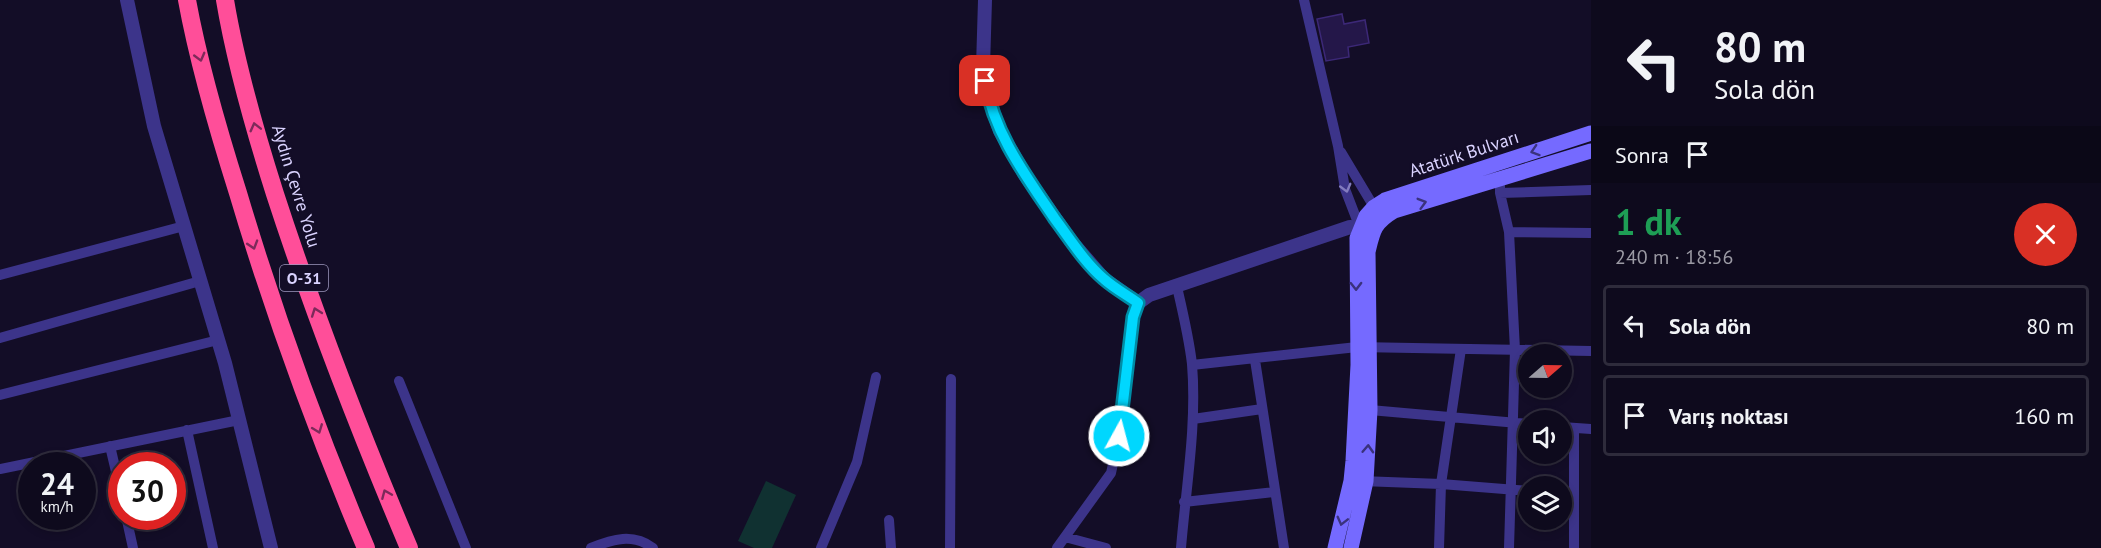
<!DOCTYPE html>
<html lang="tr">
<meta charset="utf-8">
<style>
:root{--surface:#0e0a1d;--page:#171326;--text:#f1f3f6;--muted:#9b9aa4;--line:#2e2b3b}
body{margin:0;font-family:"PT Sans",sans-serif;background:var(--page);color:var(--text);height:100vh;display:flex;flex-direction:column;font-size:22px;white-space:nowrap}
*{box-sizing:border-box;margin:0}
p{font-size:20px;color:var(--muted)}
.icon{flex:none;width:33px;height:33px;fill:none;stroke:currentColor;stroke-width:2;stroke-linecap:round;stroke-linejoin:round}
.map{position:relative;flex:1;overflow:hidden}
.side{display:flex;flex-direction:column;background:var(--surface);width:510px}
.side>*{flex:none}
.banner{background:#0e0a1d;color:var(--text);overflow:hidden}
.needle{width:39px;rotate:70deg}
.fabs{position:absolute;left:1518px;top:344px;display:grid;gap:12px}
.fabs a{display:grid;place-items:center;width:54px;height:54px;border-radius:50%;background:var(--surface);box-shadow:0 3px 9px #0003,0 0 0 2px var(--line);font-size:30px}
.speed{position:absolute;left:18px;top:452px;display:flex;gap:12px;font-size:30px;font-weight:700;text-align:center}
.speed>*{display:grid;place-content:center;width:78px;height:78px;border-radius:50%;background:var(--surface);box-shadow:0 3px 9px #0003,0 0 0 2px var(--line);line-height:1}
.speed small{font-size:15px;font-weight:400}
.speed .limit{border:9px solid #d22;background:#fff;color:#111}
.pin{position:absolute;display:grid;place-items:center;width:51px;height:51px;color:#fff;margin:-26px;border-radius:12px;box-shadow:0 3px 9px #0006}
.me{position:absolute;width:66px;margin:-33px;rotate:7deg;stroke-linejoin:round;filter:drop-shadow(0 0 4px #0008)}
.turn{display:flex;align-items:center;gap:21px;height:126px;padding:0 24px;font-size:27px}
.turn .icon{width:78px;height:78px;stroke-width:2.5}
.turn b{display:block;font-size:42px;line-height:51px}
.then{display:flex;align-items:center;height:57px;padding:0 24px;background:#0003;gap:12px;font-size:22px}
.round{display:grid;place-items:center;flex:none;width:63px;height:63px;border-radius:32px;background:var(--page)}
.overview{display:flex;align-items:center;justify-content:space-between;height:102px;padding:0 24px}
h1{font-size:36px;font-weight:600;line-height:45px;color:#1e9e55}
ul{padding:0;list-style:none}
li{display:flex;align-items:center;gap:18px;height:81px;margin:0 12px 9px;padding:0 12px;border:3px solid var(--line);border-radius:6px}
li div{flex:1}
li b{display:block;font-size:22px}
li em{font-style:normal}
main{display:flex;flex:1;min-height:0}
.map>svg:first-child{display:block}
</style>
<main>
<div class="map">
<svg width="1591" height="548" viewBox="0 0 1591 548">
<rect width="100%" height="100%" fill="#130d27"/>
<!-- green -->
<path fill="#103131" d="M766,481L796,495L772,548H754L738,541Z"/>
<!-- building -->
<path fill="#241749" stroke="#3c2877" stroke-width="1.5" d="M1342,14L1344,24L1365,20L1369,43L1348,47L1349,57L1326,61L1317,19Z"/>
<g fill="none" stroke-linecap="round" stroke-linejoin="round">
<!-- minor -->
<path stroke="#3c348a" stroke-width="10" d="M1304,0L1338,146L1345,189L1360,228
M1341,152L1374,207
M1500,186V193L1509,232
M1500,193L1591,190
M0,275L184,226
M1177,287C1183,313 1189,338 1192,364C1197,425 1186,487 1181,548
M0,338L200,281
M1255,360L1284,548
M1192,365L1357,347L1591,351
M399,381L466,548
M0,395L218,340
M1370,410L1528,424
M1193,419L1262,409
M1562,427L1591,429
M187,430L213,548
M110,446L122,497
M0,469L239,420
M1361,481L1441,484L1528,491
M1184,502L1275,492
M126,516L133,548
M889,520L891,548
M1065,537L1106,548
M591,548C613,539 633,533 653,548
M821,548L857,462L876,377
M950,548L951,379
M1057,548L1111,473L1119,437L1133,317L1138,303
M1439,548L1441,484L1461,349
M1509,548L1515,350L1509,232L1591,233
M1574,548V428"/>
<!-- tertiary -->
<path stroke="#3c348a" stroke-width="14" d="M127,0L154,126L225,363L271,548
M985,0L983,67L988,96L1000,131L1025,175L1071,241L1104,279L1138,303L1149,295L1350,227L1371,230"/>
<!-- secondary -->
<path stroke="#756aff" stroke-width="15" d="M1335,548L1351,481L1353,461L1358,365L1357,238L1366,216L1374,207L1385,200L1591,133
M1351,548L1366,481L1370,410L1368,252C1373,231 1374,223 1394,211L1591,151"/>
<!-- motorway -->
<path stroke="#ff4e99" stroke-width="18" d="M187,0C199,66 218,130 238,193C274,314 317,432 366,548
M225,0C236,66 255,131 275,194C314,314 360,432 409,548"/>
</g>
<!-- one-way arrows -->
<defs><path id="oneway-chevron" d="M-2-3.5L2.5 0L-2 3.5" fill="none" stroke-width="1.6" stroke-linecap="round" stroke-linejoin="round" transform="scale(1.5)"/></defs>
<g stroke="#7d2a5a">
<use href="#oneway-chevron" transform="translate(200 57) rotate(75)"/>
<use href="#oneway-chevron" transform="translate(255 127) rotate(-104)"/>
<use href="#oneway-chevron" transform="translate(253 245) rotate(73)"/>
<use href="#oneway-chevron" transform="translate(316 312) rotate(-110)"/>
<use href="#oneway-chevron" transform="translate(318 429) rotate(69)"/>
<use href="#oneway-chevron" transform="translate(386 494) rotate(-113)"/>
</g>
<g stroke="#3a327d">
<use href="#oneway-chevron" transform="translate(1535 151) rotate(162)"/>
<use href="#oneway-chevron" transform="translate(1422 203) rotate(-16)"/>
<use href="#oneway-chevron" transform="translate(1356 286) rotate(89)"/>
<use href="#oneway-chevron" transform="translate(1368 449) rotate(-87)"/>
<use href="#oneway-chevron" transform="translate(1342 521) rotate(104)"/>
</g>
<use stroke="#837cbf" href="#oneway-chevron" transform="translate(1346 188) rotate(75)"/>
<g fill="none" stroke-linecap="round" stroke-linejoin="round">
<defs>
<path id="route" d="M985,81C994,134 1026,176 1055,219C1070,239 1085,263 1104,279C1114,288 1127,295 1138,303L1133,317L1119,436"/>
</defs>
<!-- route casing -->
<use href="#route" stroke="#008ca5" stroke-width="15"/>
<!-- route -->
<use href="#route" stroke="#00d7fe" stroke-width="10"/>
</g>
<g text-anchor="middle" stroke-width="4.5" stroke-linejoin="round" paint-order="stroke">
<!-- shield labels -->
<rect fill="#130d27" stroke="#9e98be" stroke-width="1.5" x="280" y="265" width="48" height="26" rx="4.5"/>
<g font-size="16" font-weight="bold" fill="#dad3ff">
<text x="304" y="284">O-31</text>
</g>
<!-- street labels -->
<g font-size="18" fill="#dad3ff" stroke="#130d27">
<text transform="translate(1464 154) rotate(-18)" y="6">Atatürk Bulvarı</text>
<text transform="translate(296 186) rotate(73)" y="6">Aydın Çevre Yolu</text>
</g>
</g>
</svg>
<div class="fabs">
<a><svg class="needle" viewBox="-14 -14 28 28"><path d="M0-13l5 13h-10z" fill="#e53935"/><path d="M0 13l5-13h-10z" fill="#9b9aa4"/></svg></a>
<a><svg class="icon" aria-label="sound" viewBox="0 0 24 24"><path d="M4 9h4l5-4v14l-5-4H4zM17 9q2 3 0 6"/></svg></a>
<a><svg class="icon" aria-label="layers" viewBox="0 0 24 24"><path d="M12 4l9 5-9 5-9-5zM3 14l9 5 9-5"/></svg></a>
</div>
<div class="speed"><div>24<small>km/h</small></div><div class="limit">30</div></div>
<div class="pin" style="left:985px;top:81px;background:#d93025"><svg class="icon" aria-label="arrive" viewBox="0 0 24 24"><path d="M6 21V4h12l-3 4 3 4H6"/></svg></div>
<svg class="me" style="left:1119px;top:436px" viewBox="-20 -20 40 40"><circle r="17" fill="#00d7fe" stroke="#fff" stroke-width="3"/><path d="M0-11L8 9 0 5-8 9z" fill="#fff"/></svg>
</div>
<section class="side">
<div class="banner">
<div class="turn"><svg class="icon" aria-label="left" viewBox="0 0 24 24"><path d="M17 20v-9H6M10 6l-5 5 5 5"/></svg><div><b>80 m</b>Sola dön</div></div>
<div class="then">Sonra<svg class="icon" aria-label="arrive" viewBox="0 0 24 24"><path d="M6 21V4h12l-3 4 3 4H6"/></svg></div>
</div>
<div class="overview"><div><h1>1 dk</h1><p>240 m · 18:56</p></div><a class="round" style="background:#d93025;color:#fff"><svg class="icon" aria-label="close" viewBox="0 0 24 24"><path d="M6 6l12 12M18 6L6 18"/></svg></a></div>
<ul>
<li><svg class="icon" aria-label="left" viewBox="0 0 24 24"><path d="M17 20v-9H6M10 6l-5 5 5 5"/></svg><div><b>Sola dön</b></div><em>80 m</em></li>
<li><svg class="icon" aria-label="arrive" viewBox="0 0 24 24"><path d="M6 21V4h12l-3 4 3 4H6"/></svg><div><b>Varış noktası</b></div><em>160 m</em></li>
</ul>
</section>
</main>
